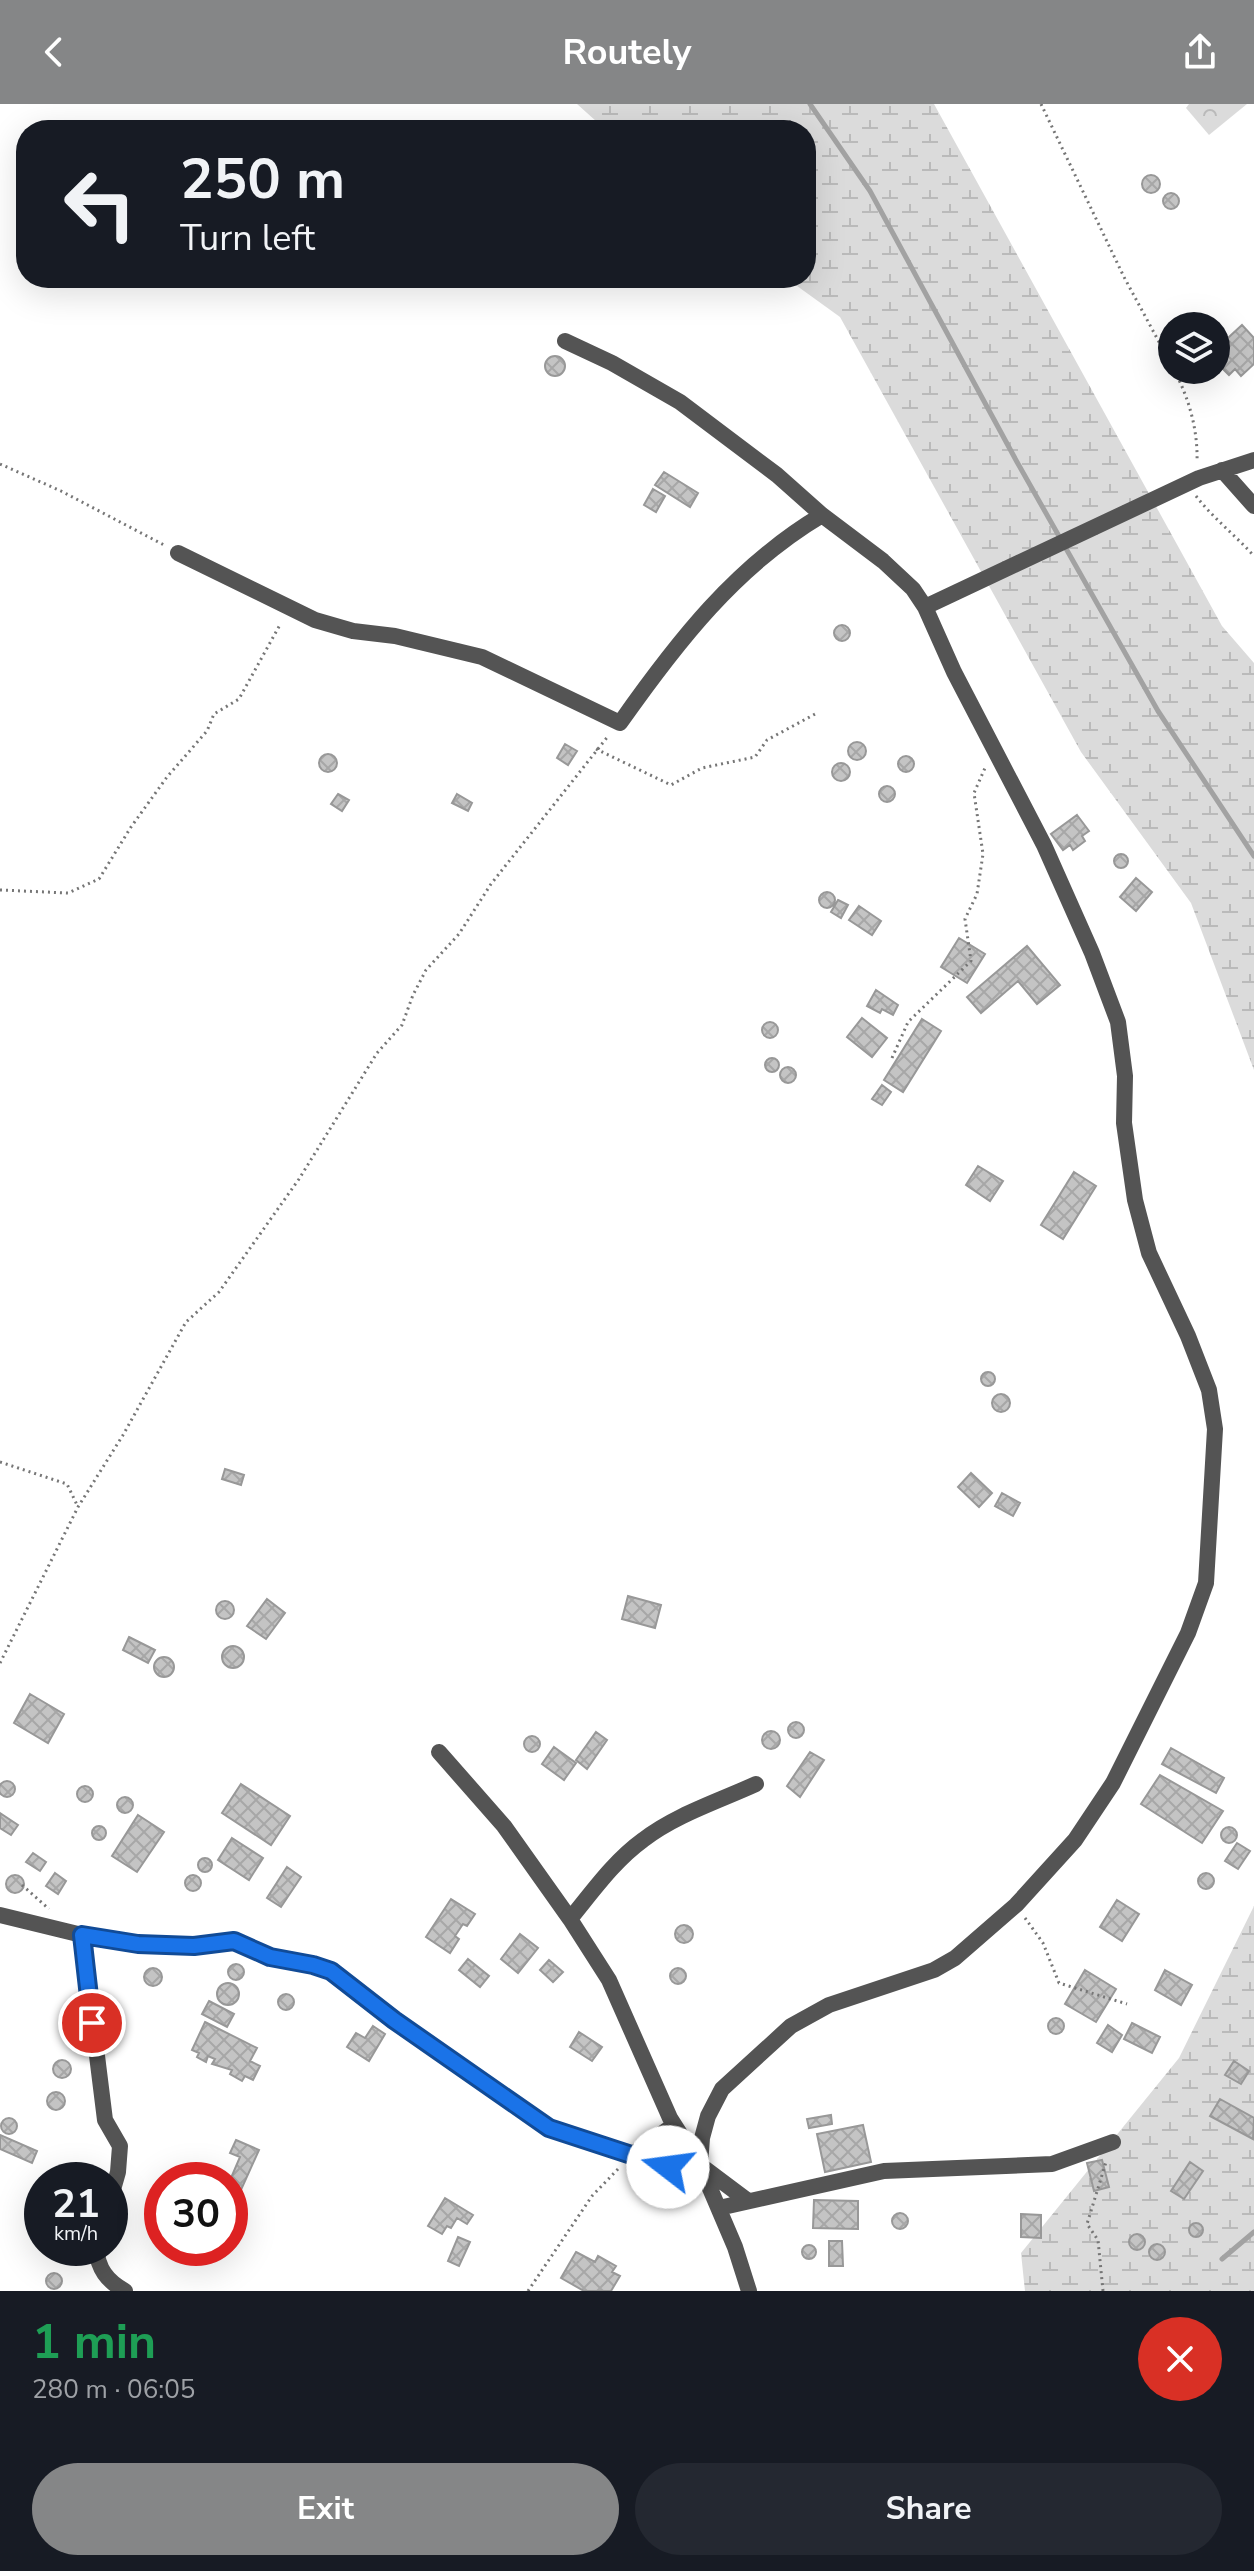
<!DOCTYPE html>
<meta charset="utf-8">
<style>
:root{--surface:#171b24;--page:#242831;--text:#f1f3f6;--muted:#9ea1a6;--accent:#858687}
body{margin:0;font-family:"Nunito Sans",sans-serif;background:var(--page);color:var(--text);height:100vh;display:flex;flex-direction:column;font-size:30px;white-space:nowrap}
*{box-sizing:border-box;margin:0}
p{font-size:26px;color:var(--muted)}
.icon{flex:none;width:44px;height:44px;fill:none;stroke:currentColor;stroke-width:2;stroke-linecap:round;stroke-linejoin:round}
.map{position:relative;height:2187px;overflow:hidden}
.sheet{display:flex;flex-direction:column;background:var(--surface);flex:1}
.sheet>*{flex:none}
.hud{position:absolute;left:16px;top:16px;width:800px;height:168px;border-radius:32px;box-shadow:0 8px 32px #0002;background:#171b24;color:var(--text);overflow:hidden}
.fabs{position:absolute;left:1158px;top:208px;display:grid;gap:16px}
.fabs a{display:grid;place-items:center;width:72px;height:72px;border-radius:50%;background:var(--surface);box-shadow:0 8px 32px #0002;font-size:40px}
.speed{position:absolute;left:24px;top:2058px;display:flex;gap:16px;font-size:40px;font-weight:700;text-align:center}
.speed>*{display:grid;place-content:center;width:104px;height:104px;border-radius:50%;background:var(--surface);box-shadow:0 8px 32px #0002;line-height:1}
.speed small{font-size:20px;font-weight:400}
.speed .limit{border:12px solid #d22;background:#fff;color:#111}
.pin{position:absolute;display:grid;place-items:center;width:68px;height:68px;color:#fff;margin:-34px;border:4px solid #fff;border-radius:50%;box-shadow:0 2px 8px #0007}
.me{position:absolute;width:88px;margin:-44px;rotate:285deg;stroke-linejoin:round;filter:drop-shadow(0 0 6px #0008)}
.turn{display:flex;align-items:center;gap:28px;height:168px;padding:0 32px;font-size:36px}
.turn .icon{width:104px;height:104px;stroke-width:2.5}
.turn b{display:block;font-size:56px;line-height:68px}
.round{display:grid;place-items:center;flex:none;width:84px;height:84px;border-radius:42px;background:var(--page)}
.head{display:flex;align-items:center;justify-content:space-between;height:136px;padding:0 32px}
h1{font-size:48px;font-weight:700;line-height:60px;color:#1e9e55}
.primary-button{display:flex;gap:16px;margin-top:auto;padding:16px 32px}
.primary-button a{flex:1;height:92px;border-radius:48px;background:var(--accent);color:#fff;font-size:32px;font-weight:700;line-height:92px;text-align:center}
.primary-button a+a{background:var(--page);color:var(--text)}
header{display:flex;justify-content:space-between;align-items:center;height:104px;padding:0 32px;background:var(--accent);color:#fff;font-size:36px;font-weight:700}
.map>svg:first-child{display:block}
</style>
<header><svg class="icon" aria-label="back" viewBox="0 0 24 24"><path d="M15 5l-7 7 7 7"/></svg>Routely<svg class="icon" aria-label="share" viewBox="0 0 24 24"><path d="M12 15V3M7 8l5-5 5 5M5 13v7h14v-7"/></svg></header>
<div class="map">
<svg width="1254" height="2187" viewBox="0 0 1254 2187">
<defs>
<pattern id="forest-crowns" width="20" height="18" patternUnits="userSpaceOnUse" patternTransform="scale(2)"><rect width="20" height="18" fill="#dbdbdb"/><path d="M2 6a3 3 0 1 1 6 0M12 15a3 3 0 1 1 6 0" fill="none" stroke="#bababa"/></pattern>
<pattern id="wetland-marsh" width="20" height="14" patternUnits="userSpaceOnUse" patternTransform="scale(2)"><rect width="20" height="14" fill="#dbdbdb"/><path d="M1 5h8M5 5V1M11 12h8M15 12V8" fill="none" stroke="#bababa"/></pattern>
<pattern id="building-cross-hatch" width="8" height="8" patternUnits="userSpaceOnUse" patternTransform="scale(2)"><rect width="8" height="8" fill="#c4c4c4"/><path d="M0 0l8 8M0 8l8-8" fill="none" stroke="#a7a7a7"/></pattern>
</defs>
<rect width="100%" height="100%" fill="#fff"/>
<!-- forest -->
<path fill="url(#forest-crowns)" d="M1189,0H1247L1209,31L1186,4Z"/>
<!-- wetland -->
<path fill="url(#wetland-marsh)" d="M577,0H934L1222,522L1254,559V966L1191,799L1081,648L840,213L786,174H806V26H606Z
M1254,1802V2187H1025L1021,2149L1179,1954Z"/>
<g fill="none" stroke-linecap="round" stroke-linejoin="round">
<!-- stream -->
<path stroke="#a2a2a2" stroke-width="5" d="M810,0L870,87L1017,358L1158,607L1254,752
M1222,2155L1254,2128"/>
</g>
<!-- building -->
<path fill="url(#building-cross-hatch)" stroke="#989898" stroke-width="2" d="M1142 80a9 9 0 1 1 18 0a9 9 0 1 1-18 0Z
M1163 97a8 8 0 1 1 16 0a8 8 0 1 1-16 0Z
M1242,221L1254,234V260L1241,272L1235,265L1229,271L1216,258V245Z
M545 262a10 10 0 1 1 20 0a10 10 0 1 1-20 0Z
M664,368L698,389L690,403L655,381Z
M653,385L665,392L656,408L644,401Z
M834 529a8 8 0 1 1 16 0a8 8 0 1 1-16 0Z
M848 647a9 9 0 1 1 18 0a9 9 0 1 1-18 0Z
M565,640L577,647L568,661L557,654Z
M319 659a9 9 0 1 1 18 0a9 9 0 1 1-18 0Z
M898 660a8 8 0 1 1 16 0a8 8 0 1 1-16 0Z
M832 668a9 9 0 1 1 18 0a9 9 0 1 1-18 0Z
M879 690a8 8 0 1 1 16 0a8 8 0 1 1-16 0Z
M338,690L349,696L342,707L331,700Z
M457,690L472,699L468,707L452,699Z
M1077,711L1089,727L1082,732L1085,737L1073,746L1070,741L1063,746L1051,730Z
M1114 757a7 7 0 1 1 14 0a7 7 0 1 1-14 0Z
M1136,774L1152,788L1136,807L1120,793Z
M819 796a8 8 0 1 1 16 0a8 8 0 1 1-16 0Z
M838,796L848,801L841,814L831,808Z
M859,802L881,817L872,831L849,816Z
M959,834L985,850L967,879L941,863Z
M1027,842L1060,881L1037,900L1018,877L981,909L967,893Z
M876,886L898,901L893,911L882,905L880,909L867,902Z
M862,914L887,934L872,953L847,933Z
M922,915L941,927L903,988L884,976Z
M762 926a8 8 0 1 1 16 0a8 8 0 1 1-16 0Z
M765 961a7 7 0 1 1 14 0a7 7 0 1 1-14 0Z
M780 971a8 8 0 1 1 16 0a8 8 0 1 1-16 0Z
M882,981L891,988L882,1001L872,995Z
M978,1062L1003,1077L990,1097L966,1081Z
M1074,1068L1096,1082L1063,1135L1041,1121Z
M981 1275a7 7 0 1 1 14 0a7 7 0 1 1-14 0Z
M992 1299a9 9 0 1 1 18 0a9 9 0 1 1-18 0Z
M225,1365L244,1371L241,1381L222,1375Z
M971,1369L992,1389L979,1403L958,1383Z
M1002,1389L1020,1399L1013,1412L995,1402Z
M628,1492L661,1501L655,1524L622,1515Z
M267,1495L285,1509L266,1535L247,1522Z
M216 1506a9 9 0 1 1 18 0a9 9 0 1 1-18 0Z
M129,1533L155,1546L148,1559L123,1546Z
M222 1553a11 11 0 1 1 22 0a11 11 0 1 1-22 0Z
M154 1563a10 10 0 1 1 20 0a10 10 0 1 1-20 0Z
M30,1590L64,1610L48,1639L14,1619Z
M788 1626a8 8 0 1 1 16 0a8 8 0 1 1-16 0Z
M762 1636a9 9 0 1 1 18 0a9 9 0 1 1-18 0Z
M596,1628L607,1636L587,1665L576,1656Z
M524 1640a8 8 0 1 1 16 0a8 8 0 1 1-16 0Z
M554,1643L576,1659L564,1676L542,1660Z
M1171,1644L1224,1674L1216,1689L1162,1660Z
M810,1648L824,1656L800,1693L787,1682Z
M1160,1671L1223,1707L1202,1739L1141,1700Z
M-1 1685a8 8 0 1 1 16 0a8 8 0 1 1-16 0Z
M241,1680L290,1712L271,1741L222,1709Z
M77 1690a8 8 0 1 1 16 0a8 8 0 1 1-16 0Z
M117 1701a8 8 0 1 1 16 0a8 8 0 1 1-16 0Z
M0,1709L18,1721L11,1731L0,1724Z
M138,1711L164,1728L137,1768L112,1752Z
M92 1729a7 7 0 1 1 14 0a7 7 0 1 1-14 0Z
M1221 1731a8 8 0 1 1 16 0a8 8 0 1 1-16 0Z
M232,1734L263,1754L249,1776L218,1756Z
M1237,1739L1250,1747L1238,1765L1225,1757Z
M33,1749L46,1758L40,1767L26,1758Z
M198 1761a7 7 0 1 1 14 0a7 7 0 1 1-14 0Z
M287,1763L301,1773L281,1803L267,1794Z
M1198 1777a8 8 0 1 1 16 0a8 8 0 1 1-16 0Z
M55,1769L66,1777L58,1790L46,1782Z
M6 1780a9 9 0 1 1 18 0a9 9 0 1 1-18 0Z
M185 1779a8 8 0 1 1 16 0a8 8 0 1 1-16 0Z
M451,1795L475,1810L467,1822L463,1820L455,1832L459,1835L450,1849L426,1833Z
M1117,1796L1139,1810L1122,1837L1100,1823Z
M675 1830a9 9 0 1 1 18 0a9 9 0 1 1-18 0Z
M520,1830L538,1844L518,1869L501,1855Z
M468,1855L489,1872L480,1883L459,1866Z
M549,1856L563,1868L553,1878L540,1866Z
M228 1868a8 8 0 1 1 16 0a8 8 0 1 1-16 0Z
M144 1873a9 9 0 1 1 18 0a9 9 0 1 1-18 0Z
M670 1872a8 8 0 1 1 16 0a8 8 0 1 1-16 0Z
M1085,1866L1116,1885L1096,1918L1065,1900Z
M1165,1866L1192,1881L1181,1901L1155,1886Z
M217 1890a11 11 0 1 1 22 0a11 11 0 1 1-22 0Z
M278 1898a8 8 0 1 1 16 0a8 8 0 1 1-16 0Z
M209,1897L234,1910L227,1923L202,1910Z
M1048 1922a8 8 0 1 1 16 0a8 8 0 1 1-16 0Z
M205,1918L257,1944L250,1957L260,1962L253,1976L245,1972L242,1977L230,1970L232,1966L212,1960L215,1955L208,1952L206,1958L197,1953L199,1949L192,1946Z
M1132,1919L1160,1933L1152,1949L1124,1935Z
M1108,1921L1122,1931L1112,1948L1097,1939Z
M373,1922L385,1930L369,1957L347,1943L356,1929L365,1934Z
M579,1928L602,1943L592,1957L570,1943Z
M53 1965a9 9 0 1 1 18 0a9 9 0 1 1-18 0Z
M1234,1957L1249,1967L1241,1980L1225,1971Z
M47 1997a9 9 0 1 1 18 0a9 9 0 1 1-18 0Z
M1220,1995L1254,2014L1253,2035L1210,2012Z
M831,2011L832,2020L809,2024L807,2015Z
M1 2022a8 8 0 1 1 16 0a8 8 0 1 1-16 0Z
M863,2021L871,2058L825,2068L817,2030Z
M0,2031L37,2047L32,2059L0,2045Z
M236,2036L259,2046L236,2097L230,2094V2076H219L222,2070L231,2074L240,2053L230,2049Z
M1102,2056L1109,2083L1094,2087L1087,2059Z
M1190,2058L1203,2067L1184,2095L1171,2087Z
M445,2094L473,2111L467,2120L457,2114L451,2124L447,2122L442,2130L428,2122Z
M814,2096L858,2097V2125L813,2124Z
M892 2117a8 8 0 1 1 16 0a8 8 0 1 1-16 0Z
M1021,2110L1041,2111V2134L1021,2133Z
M1189 2126a7 7 0 1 1 14 0a7 7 0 1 1-14 0Z
M1129 2138a8 8 0 1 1 16 0a8 8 0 1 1-16 0Z
M458,2133L470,2138L459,2162L448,2157Z
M829,2137H842L843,2162H829Z
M1149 2148a8 8 0 1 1 16 0a8 8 0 1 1-16 0Z
M802 2148a7 7 0 1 1 14 0a7 7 0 1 1-14 0Z
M576,2148L595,2158L598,2152L616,2162L612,2168L620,2172L611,2187H584L561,2174Z
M46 2177a8 8 0 1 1 16 0a8 8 0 1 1-16 0Z"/>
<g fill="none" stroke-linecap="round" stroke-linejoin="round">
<!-- path -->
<path stroke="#767676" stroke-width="3" stroke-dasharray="2 4" stroke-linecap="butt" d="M1041,0L1124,173L1172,262
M1174,266C1189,294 1198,326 1197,358
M0,360L61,387L164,441
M1196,392C1213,414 1235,431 1254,452
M596,645L671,681L702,664L755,653L767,636L817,609
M0,786L68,789L99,775L131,723L167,673L207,627L214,610L239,595L281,519
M892,954L908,918L971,857L965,815L977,790L983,750L974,689L985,664
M0,1358L67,1380L78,1403
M0,1559L78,1403L123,1331L186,1218L219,1188L299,1075L377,949L402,921L413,891L426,866L459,830L491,780L609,631
M22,1781L49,1805
M1025,1814L1043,1839L1059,1879L1127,1900
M528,2187L592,2092L619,2064
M1103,2187L1098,2136L1087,2120L1106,2058"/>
<!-- minor -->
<path stroke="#545454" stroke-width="16" d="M565,237L612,259L680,298L777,371L822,411L883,457L913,485L925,503L954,568L1044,741L1092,849L1118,918L1125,972L1124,1019L1135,1096L1149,1149L1188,1232L1209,1286L1215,1325L1206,1479L1188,1529L1113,1679L1075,1736L1016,1801L955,1854L934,1866L829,1901L791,1922L722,1985L708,2012L702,2034L700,2061L735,2143L749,2187
M1222,366L1254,402
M178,449L315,516L353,527L395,532L482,553L620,619C677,538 736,462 822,411
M925,503L1199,374L1254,356
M439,1648L504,1722L570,1815L609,1876L670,2014L700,2061L748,2097
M0,1811L82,1831L138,1840L194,1842L234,1837L270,1853L313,1861L331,1867L394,1916L549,2024L630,2052L703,2070
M570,1815C593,1787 614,1757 643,1736C675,1711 719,1697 756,1680
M82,1831L105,2016L120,2042L118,2068L110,2096
M630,2052L674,2021
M719,2104L884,2067L1052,2060L1113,2038
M96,2144C98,2165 107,2177 125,2187"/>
</g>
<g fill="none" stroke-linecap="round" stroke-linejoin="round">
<defs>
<path id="route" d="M92,1919L82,1831L138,1840L194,1842L234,1837L270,1853L313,1861L331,1867L394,1916L549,2024L668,2063"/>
</defs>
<!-- route casing -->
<use href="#route" stroke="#114b97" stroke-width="20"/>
<!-- route -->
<use href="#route" stroke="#1a73e8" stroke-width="14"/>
</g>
</svg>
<div class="fabs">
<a><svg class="icon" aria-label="layers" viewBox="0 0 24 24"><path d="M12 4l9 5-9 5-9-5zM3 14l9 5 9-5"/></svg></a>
</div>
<div class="speed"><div>21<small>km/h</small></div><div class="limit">30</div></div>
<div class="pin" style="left:92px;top:1919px;background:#d93025"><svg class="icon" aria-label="arrive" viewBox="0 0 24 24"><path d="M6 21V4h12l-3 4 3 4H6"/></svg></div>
<svg class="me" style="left:668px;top:2063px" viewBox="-20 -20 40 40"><circle r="19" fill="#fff"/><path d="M0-13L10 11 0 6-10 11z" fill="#1a73e8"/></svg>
<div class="hud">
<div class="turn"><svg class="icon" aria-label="left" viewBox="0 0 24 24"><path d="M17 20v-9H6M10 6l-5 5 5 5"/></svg><div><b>250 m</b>Turn left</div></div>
</div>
</div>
<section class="sheet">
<div class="head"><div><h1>1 min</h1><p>280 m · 06:05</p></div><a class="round" style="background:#d93025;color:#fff"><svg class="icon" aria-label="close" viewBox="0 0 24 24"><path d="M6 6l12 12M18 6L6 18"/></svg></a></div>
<div class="primary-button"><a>Exit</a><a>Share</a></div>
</section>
